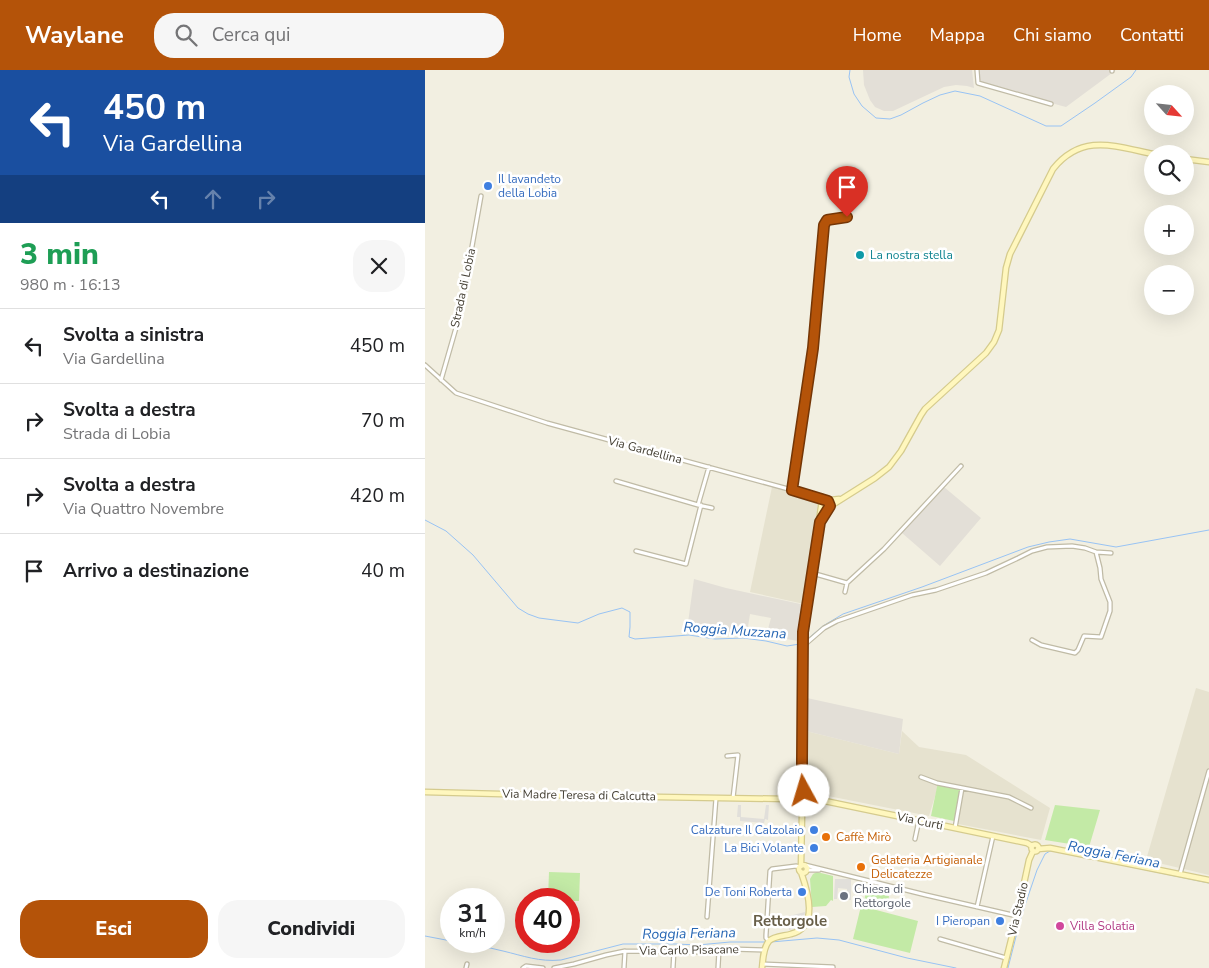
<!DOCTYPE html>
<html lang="it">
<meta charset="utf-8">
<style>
:root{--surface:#fff;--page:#f6f6f6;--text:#202124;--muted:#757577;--line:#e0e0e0;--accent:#b45309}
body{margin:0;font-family:"Nunito Sans",sans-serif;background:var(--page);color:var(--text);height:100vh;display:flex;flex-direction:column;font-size:19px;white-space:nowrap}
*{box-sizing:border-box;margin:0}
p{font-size:16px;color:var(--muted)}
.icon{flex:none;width:28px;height:28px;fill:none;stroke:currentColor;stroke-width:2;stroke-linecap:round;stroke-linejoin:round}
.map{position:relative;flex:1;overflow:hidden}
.details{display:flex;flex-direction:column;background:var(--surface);width:425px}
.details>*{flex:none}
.hud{background:#1a4fa0;color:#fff;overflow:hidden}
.needle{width:32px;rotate:117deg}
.buttons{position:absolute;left:719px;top:15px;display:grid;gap:10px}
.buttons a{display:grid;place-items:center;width:50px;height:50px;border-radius:50%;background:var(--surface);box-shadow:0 5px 20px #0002;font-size:25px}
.speed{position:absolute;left:15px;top:818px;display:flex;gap:10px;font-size:25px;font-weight:700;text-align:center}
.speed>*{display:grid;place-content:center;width:65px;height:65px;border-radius:50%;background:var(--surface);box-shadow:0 5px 20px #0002;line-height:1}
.speed small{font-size:12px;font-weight:400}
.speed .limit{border:8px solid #d22;background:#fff;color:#111}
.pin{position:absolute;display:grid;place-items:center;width:42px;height:42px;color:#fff;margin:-51px -21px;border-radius:50% 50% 50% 0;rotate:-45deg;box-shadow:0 0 5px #0007}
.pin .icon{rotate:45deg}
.me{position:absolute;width:55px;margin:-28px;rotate:354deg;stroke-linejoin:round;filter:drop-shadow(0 0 4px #0008)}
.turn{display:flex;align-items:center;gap:18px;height:105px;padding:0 20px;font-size:22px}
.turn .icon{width:65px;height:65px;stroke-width:2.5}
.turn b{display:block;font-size:35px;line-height:42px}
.lanes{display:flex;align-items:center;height:48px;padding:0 20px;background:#0003;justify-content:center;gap:25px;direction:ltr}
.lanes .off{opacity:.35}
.round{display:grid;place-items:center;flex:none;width:52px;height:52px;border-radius:20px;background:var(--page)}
.head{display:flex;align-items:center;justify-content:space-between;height:85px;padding:0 20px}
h1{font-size:30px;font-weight:800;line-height:38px;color:#1e9e55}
.button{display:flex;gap:10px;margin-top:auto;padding:10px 20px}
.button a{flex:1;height:58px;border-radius:20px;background:var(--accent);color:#fff;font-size:20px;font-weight:800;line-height:58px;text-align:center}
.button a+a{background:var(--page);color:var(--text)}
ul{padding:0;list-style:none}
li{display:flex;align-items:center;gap:15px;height:75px;padding:0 20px;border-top:1px solid var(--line)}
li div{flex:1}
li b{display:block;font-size:19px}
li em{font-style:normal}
header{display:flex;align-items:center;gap:30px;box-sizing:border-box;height:70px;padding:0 25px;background:var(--accent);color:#fff}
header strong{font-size:24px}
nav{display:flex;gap:28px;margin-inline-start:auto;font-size:18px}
.search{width:350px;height:45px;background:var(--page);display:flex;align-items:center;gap:12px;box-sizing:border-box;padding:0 18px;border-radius:20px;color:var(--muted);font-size:19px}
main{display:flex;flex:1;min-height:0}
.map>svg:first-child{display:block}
</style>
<header>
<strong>Waylane</strong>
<div class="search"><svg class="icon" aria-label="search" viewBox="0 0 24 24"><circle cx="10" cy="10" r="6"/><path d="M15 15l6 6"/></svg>Cerca qui</div>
<nav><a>Home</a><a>Mappa</a><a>Chi siamo</a><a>Contatti</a></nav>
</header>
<main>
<section class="details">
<div class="hud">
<div class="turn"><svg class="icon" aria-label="left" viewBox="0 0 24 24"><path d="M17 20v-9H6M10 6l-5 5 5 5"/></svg><div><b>450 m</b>Via Gardellina</div></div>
<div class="lanes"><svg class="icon" aria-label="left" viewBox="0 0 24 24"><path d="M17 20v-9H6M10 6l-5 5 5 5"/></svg><svg class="icon off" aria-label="ahead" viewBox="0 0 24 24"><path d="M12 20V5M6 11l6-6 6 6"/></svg><svg class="icon off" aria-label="right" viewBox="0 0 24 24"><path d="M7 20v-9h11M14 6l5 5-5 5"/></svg></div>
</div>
<div class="head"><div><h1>3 min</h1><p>980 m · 16:13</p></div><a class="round"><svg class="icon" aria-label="close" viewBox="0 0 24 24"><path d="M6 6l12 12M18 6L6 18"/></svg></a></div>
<ul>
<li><svg class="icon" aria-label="left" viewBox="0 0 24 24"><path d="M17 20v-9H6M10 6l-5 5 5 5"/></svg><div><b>Svolta a sinistra</b><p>Via Gardellina</p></div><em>450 m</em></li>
<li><svg class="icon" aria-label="right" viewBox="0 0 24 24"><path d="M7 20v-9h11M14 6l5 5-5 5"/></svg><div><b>Svolta a destra</b><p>Strada di Lobia</p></div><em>70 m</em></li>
<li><svg class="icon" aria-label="right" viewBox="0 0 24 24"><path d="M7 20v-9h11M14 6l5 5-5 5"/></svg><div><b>Svolta a destra</b><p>Via Quattro Novembre</p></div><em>420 m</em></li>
<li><svg class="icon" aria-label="arrive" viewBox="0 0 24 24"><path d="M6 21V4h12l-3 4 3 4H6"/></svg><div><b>Arrivo a destinazione</b></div><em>40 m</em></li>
</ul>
<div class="button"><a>Esci</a><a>Condividi</a></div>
</section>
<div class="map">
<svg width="784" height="898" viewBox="0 0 784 898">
<rect width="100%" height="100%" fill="#f2efe1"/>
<!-- residential -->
<path fill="#e6e2cf" d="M347,417L380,426L388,429L391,432L393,436L379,534L325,522Z
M771,618L784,622V805L721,790Z
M381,661L474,684L477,661L494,677L541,685L625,738L616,770L533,754L537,718L514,713L504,746L393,724L385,720L381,715Z"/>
<!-- industrial -->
<path fill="#e3dfd7" d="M438,0H547L549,18L542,16L531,15L519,17L468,41H459L450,37L445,30L439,15Z
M551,0H691L641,37L552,13Z
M519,417L556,448L515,496L477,463Z
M269,509L301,518L380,535L375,571H373L362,569L360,567L359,563L357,560L346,558L345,560L343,559L346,548L325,544L322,563L262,560Z
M382,628L478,649L474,684L381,661Z"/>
<!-- green -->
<path fill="#c3eaa6" d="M513,712L536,718L529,751L506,746Z
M630,735L675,740L664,777L620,770Z
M124,802L155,803L154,831H144V829H123Z
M392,802L408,806V831L406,830L401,836L387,837L385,809L388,804Z
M441,821L464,826L462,838L439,833Z
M436,836L493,851L485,883L428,869Z"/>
<!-- parking -->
<path fill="#e1dfda" d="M313,735H316V747L339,749L341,735H344L343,750L340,749L339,753L315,751V747H312Z
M410,809H426V830H422V819L413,818L412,829H409Z
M380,842L379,849L374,857L369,859L364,860V846Z"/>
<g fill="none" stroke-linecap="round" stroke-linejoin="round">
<!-- stream -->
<path stroke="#98c3f4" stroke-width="1" d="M425,0L424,7L429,24L437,36L451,48L465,49L476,45L498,33L515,25L530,21L555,26L621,56H636L670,33L706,7L711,0
M0,450L21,461L48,485L93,538L103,544L114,548L153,553L174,544L197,538L205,542V557L204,567L210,569L264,565L290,569L318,568L341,571L362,576L375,574
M379,572L398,556L418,544L497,517L603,477L624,472L645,469L691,477L784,460
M697,795L784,813
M0,866L26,871
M28,871C45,874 62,877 78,881C99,886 114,892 136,890L198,874H251L273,875L305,872H342
M346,872L392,868L414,870L482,888L531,898
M583,898L596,847L612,800L620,784L625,781H632"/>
<defs>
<path id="street" d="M552,0L553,13L626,34
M687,0V1
M0,295L31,323L122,353L367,420L399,430
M16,310L35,244L56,126
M284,397L273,435L287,438
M191,411L273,435
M367,420L388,278L399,155L402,150L422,147
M211,481L261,494L276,435
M387,503L422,513L420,522
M422,513L459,479L536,396
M607,570L616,575L650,583L653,580L659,566L676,567L685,541V532L676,509L675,498L671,482
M377,577L399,558L412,551L487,525L511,520L561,503L593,488L607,481L622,477L647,476L660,478L671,482L686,483
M302,686L313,685L308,728
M496,707L512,713L584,727L606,738
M530,758L537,718
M490,769L494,750
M380,795L501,825L592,846
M382,800H394
M755,804L784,701
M552,837L568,766
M282,847L291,728
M515,869L581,888
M344,871L341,868V865L345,801L347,799L371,796L375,797
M337,894L408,897V898
M41,898L42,894
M98,898L101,896L118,898
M129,898L149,894L181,885L200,881L272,882L305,879L340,880
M199,898L200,881
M248,898L249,881
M293,898L294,880"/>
<path id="secondary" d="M760,89L784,92
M403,431L405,434L404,437L401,439H397L396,435L398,431L414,429
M404,437L450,408L464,397L476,381L496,345L500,339L561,283L569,272L574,260L581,198L585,184L628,99C657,63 689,76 728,84
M0,722L115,725L362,729L371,731
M379,722L375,721L371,724L370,730L373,733H379L382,728V725L379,722L377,709V577L378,562L396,437
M381,731L388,729L395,730L602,773L607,776
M606.5 778a3.5 3.5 0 1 1 7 0a3.5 3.5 0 1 1-7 0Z
M613,779L625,778L784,810
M374 799a4 4 0 1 1 8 0a4 4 0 1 1-8 0Z
M376,796L377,744L379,733
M337,898C338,890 338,878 344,871C349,866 360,866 366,864C394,857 383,822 376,802
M579,898L592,846L604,790L608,781"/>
</defs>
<!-- street casing -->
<use href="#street" stroke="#c0bba6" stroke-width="5.5"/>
<!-- secondary casing -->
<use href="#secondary" stroke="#d5cb8d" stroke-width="7"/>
<!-- street -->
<use href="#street" stroke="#fff" stroke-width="3"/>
<!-- secondary -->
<use href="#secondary" stroke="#fff7be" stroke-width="4.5"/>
</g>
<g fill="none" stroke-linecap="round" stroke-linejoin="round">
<defs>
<path id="route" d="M379,721L377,709V690L378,562L395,452L405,436L403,431L367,420L388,278L399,155L402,150L422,147"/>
</defs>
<!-- route casing -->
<use href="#route" stroke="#753606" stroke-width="12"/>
<!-- route -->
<use href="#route" stroke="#b45309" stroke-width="9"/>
</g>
<!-- markers -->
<g fill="#3f7fe0" stroke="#fff" stroke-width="2">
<circle cx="63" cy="116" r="5"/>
<circle cx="389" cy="760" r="5"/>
<circle cx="389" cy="778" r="5"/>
<circle cx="377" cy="822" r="5"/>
<circle cx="575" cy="851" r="5"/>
</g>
<circle fill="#0f9aa8" stroke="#fff" stroke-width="2" cx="435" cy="185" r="5"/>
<g fill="#e8710a" stroke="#fff" stroke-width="2">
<circle cx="401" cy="767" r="5"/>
<circle cx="436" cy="797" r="5"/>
</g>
<circle fill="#6b7280" stroke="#fff" stroke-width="2" cx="419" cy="826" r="5"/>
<circle fill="#d1479c" stroke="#fff" stroke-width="2" cx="635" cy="856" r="5"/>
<g text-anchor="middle" stroke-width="5" stroke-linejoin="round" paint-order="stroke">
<!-- shop labels -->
<g font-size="12" fill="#366cbe" stroke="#fff" text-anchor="end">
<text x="73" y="113" text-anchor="start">Il lavandeto<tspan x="73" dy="14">della Lobia</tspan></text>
<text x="379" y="764">Calzature Il Calzolaio</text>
<text x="379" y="782">La Bici Volante</text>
<text x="367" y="826">De Toni Roberta</text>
<text x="565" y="855">I Pieropan</text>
</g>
<!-- culture labels -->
<g font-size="12" fill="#0d838f" stroke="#fff" text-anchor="start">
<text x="445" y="189">La nostra stella</text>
</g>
<!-- street labels -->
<g font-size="12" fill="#433e32" stroke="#fff">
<text transform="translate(38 218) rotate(-78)" y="4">Strada di Lobia</text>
<text transform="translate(220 380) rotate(15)" y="4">Via Gardellina</text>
<text transform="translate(154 725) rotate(1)" y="4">Via Madre Teresa di Calcutta</text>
<text transform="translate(495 751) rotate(12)" y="4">Via Curti</text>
<text transform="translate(593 839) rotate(-77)" y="4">Via Stadio</text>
<text transform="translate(264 880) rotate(-1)" y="4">Via Carlo Pisacane</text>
</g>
<!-- food labels -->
<g font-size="12" fill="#c56008" stroke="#fff" text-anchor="start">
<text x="411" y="771">Caffè Mirò</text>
<text x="446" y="794">Gelateria Artigianale<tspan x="446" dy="14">Delicatezze</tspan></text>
</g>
<!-- worship labels -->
<g font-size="12" fill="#5b616d" stroke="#fff" text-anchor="start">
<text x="429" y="823">Chiesa di<tspan x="429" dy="14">Rettorgole</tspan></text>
</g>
<!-- hotel labels -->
<g font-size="12" fill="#b23c85" stroke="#fff" text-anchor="start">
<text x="645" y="860">Villa Solatia</text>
</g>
<!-- water labels -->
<g font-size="14" font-style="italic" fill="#2666b4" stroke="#fff">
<text transform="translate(310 560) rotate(4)" y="5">Roggia Muzzana</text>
<text transform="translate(689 784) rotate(11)" y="5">Roggia Feriana</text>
<text transform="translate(264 863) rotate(-1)" y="5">Roggia Feriana</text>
</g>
<!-- quarter labels -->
<g font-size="15" font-weight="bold" fill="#675e48" stroke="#fff">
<text x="365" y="856">Rettorgole</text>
</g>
</g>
</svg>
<div class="buttons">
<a><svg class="needle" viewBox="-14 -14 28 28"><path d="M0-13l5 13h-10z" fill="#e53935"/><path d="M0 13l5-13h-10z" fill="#757577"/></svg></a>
<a><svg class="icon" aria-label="search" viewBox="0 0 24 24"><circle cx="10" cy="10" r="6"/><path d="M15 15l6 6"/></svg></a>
<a>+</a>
<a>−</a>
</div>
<div class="speed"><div>31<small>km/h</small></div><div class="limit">40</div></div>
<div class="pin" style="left:422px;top:147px;background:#d93025"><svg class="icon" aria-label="arrive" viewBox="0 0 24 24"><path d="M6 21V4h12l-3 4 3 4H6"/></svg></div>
<svg class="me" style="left:379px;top:721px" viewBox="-20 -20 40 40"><circle r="19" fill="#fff"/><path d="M0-13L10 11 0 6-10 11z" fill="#b45309"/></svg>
</div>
</main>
